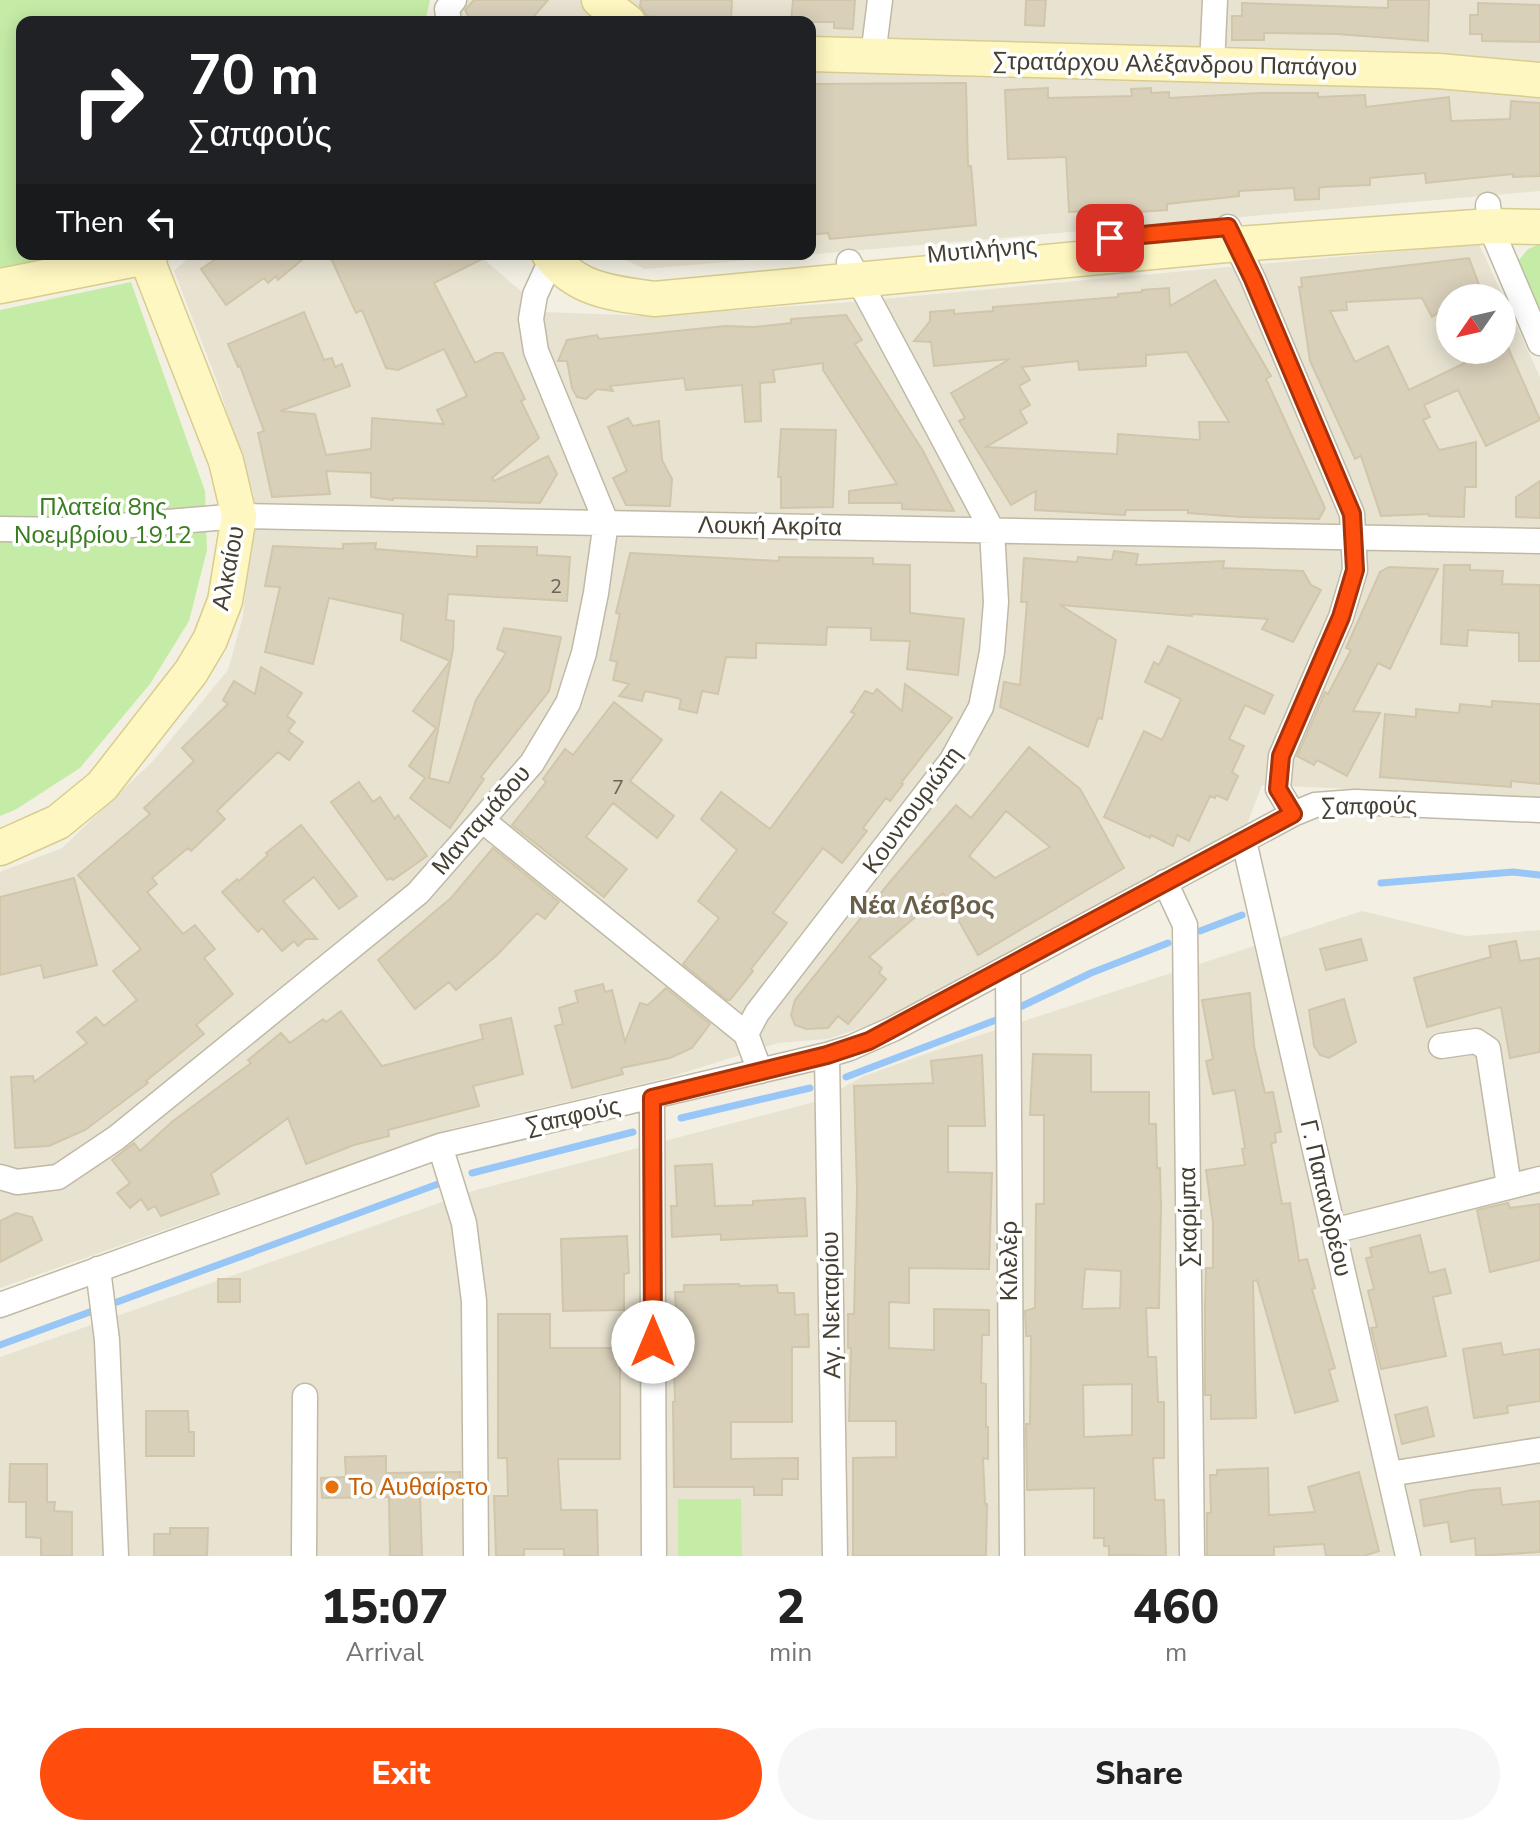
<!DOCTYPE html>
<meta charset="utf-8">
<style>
:root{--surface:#fff;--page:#f6f6f6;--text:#222;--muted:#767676;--accent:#ff4d0e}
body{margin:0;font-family:"Nunito Sans",sans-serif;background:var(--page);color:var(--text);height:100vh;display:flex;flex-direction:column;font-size:30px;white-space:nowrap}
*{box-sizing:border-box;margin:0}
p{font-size:26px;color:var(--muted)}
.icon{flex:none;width:44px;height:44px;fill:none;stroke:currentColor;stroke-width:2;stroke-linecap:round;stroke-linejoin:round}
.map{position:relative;height:1556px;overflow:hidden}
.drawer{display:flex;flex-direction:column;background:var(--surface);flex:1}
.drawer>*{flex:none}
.hud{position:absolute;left:16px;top:16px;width:800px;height:244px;border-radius:16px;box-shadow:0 4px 20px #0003;background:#202124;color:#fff;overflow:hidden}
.needle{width:52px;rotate:236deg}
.fabs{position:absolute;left:1436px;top:284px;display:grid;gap:16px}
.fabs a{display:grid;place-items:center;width:80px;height:80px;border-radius:50%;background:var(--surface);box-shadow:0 4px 20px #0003;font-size:40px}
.pin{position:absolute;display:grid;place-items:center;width:68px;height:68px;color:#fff;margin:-34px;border-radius:16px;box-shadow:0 4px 12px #0006}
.me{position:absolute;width:88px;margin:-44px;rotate:0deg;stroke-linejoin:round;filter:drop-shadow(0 0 6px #0008)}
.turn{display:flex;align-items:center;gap:28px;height:168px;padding:0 40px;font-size:36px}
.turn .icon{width:104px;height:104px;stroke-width:2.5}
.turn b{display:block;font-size:56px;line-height:68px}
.then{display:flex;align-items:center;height:76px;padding:0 40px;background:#0003;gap:16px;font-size:30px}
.eta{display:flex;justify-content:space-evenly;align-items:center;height:136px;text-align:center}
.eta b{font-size:48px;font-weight:800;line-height:56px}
.button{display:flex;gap:16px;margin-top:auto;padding:16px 40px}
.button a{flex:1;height:92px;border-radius:48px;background:var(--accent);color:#fff;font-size:32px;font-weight:800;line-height:92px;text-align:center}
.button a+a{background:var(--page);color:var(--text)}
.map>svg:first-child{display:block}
</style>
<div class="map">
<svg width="1540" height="1556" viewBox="0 0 1540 1556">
<rect width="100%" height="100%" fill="#f3f0e3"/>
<!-- residential -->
<path fill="#e8e3d1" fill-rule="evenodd" d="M467,0H1540V191L645,269L613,254H810V22H455L453,16Z
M1479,244L1540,377V798L1262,785L1247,824L880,1022L828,1039L778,1043L667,1078L451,1129L0,1288V872L62,848L153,761L228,670L243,616L254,496L217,381L174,271L193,254H482L485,260L545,312L652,316L838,303ZM1450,298H1502V350H1450Z
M1362,911L1466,936L1540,930V1556H0V1357L476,1190L818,1101L864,1076L962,1041Z"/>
<!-- green -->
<path fill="#c5eca7" d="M0,0H430L425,22H22V254H91L5,268H0Z
M1540,244V324L1518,261L1528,249Z
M131,282L205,491L207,550L189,621L150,684L80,768L15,810L0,816V310Z
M678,1499H741L742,1556H678Z"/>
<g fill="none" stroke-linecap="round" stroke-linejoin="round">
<!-- stream -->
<path stroke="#98c6f7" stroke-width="7" d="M1381,883L1513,872L1540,875
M1200,931L1242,915
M1018,1008L1091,973L1168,943
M846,1077L996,1020
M681,1118L810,1088
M472,1173L633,1132
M0,1345L438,1184"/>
</g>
<!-- building -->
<path fill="#d9d0ba" stroke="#d1c6aa" stroke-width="2" fill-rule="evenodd" d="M474,0H548L529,22H471L465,10Z
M641,0H732L731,22L647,16L640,6Z
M793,0H855L853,29L834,28V22H791Z
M1026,0H1046L1044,26L1025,25Z
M1388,0H1429L1428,41L1337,34L1264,33V40H1232V16H1242V3L1388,8Z
M1478,3L1540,5V42L1482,41V34H1470V15H1478Z
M966,83L968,166H971L976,225L830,239L828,233L810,235V84Z
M1048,88V98L1132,96L1131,89L1151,88V93L1169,92V98L1261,93H1318V97L1365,95L1366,107L1449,97L1451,121L1510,119L1511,101L1540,103V176L1513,177V174L1426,183L1425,173L1370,178V185L1323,187L1319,188V199L1295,200L1294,188L1239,191V196L1167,204V210L1093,215L1094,211L1069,212L1066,157L1008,159L1005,90Z
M223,254H309L278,280L276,276L268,283L264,278L226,305L201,269Z
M329,254H492L434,283L475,363L495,353H503L525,399L521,401L539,438L492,478L494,481L548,456L557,474L540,503L393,498V500L371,497V473L326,471L330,494L272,497L258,433L264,431L240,366L238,367L228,344L304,312L324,360L332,358L335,367L342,364L350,386L280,411L315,414L326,455L371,449L372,418L444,424L437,410L467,396L444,349L398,370L386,368L362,310L356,313Z
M1469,258L1484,298H1450V304L1432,317L1422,298L1346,302L1347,310L1330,311L1355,362L1388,346L1409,390L1465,363L1458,350H1502V345L1506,343L1540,420L1486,446L1458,390L1424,405L1430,417L1423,420L1439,450L1476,442V487H1465L1464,517L1429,516V514L1381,516L1361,456L1355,459L1310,361L1299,287H1302L1301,278Z
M1215,280L1271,376L1266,379L1325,508L1319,519L1241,517L1188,513V510H1126L1125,515L1035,510L1036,491L1011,505L959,421L965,418L951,393L1010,359L934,366L931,342L914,341L930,321V312L954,310V314L993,311V307L1118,297V294L1142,292V290L1169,288L1170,306ZM1187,352L1229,422H1199L1200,440L1118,434L1117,454L986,447L1027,423L1020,411L1030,405L1019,386L1030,380L1022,367L1078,361L1079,370L1146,366V355Z
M846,315L862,340L855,344L923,451L954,511L902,509V503H849V491L897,484L823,370V363L773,370L775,382L760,383L761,421L745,422L742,385L686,390L684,378L610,386L613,391L597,389L586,399L577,397L572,388L567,361H558L567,340L597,335L599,339L725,326L754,327L791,323V319Z
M628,418L633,426L659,421L662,460L672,479L670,506L626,505L613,478L627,471L608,427Z
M781,429L836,430L833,507L781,508V477H778Z
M1540,481V518L1516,517V497Z
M376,543L375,549L477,557V546L537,547V555L570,557L567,601L448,594L446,620L454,621L453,649L429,778L449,783L476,700L506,653L497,649L504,628L561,637L549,691L481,777L484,779L450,828L410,798L425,778L409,766L436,728L413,711L450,661L401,640L403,614L329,598L313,664L265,652L280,587L265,586L273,546L343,549V544Z
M1114,551L1138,554L1136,565L1224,561L1223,568L1303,571L1311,585L1321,590L1293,642L1262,629L1268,619L1192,614V616L1060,605L1116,640L1102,719L1098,718L1088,747L1000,707L1004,682L1020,685L1027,602H1021L1024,558L1077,562L1078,557L1112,560Z
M630,553L779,561V557L873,558V564L910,565V613L964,619L958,675L907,669L910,641L871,640V628L827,627L826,645L756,643V658L726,657L718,694L702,691L697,713L679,709L681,699L645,691L642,701L619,696L629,684L613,680L617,662L610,660L620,614L616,613Z
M1444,565H1470V570L1503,571L1502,584L1540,585V661H1519V633L1468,630L1467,646L1441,644Z
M1389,567L1438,569L1390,669L1378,663L1353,711L1380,713L1347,776L1317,760L1314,765L1297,756L1325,692L1328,694L1351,650L1346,648L1380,572Z
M1168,646L1273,695L1264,714L1245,705L1229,739L1244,746L1232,772L1238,776L1227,800L1216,795L1215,798L1210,796L1189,841L1177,835L1173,846L1151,835L1150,838L1104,817L1144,731L1162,740L1181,699L1145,682L1154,662L1159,665Z
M261,667L302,693L287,716L295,722L288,731L303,742L289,760L278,752L217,811L225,819L191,851L188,848L152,878L157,884L147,892L183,934L195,925L215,949L204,958L233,994L196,1025L204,1034L146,1081L148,1083L85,1130L49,1146L15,1148L11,1077L33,1076L34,1082L87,1043L77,1032L96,1017L104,1026L137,1000L113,971L141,949L78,875L150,814L144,808L194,761L182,748L228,704L223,700L234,681L255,694Z
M905,684L952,718L901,783L903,784L890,801L886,798L863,828L867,831L842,863L823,848L773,913L787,923L751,969L753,971L730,1000H727L683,964L719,918L698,901L737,850L701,819L721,792L770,829L855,714L851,712L865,691L873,694L877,689L902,711Z
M1492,701L1540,704V784L1511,781V787L1380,777L1385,714L1416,717V709L1459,713L1460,704L1492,707Z
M614,702L662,740L630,781L674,816L657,838L613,803L586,837L627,869L604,897L512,825L546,782L543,779L565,749L573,755Z
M1029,747L1080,789L1124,868L978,955L943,893L869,957L882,968L879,973L886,979L848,1024L838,1016L828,1028L806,1029L795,1025L791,1015L795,1000L889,883L956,805L971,818ZM1006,811L1050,847L995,878L969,856Z
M359,782L373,802L380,797L395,819L398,815L427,856L393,880L391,878L387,880L331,802Z
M301,825L357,896L339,909L314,877L283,901L317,939H306L298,946L294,941L282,951L262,928L258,932L222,892L237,879L239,881L268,855L266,853Z
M493,848L559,902L545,919L537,913L497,955L456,990L449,982L415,1009L378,960L451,898Z
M74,878L97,965L44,978L41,965L0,975V897Z
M1361,939L1367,960L1326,970L1320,949Z
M1516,941L1520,961L1540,958V1052L1510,1058L1501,1007L1427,1027L1414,978L1491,957L1489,946Z
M603,984L605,992L612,990L625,1042L640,1003L648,1005L666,988L710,1024L692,1048L670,1058L621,1068L623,1074L572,1088L555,1026L563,1024L559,1008L578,1002L575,991Z
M1250,993L1254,1046L1265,1093L1273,1092L1281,1132L1275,1133L1276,1142L1271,1144L1282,1204L1290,1203L1299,1261L1307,1259L1315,1288L1312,1289L1335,1368L1329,1370L1338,1401L1295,1413L1257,1280L1253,1281L1256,1418L1211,1419V1395H1205V1308L1206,1268H1213V1223L1206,1170L1245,1165L1242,1149L1245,1148L1235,1090L1213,1094L1206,1061L1213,1059L1202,1000Z
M1344,999L1356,1042L1329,1058L1320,1055L1314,1046L1309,1010Z
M341,1011L382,1066L483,1039L480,1025L511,1018L523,1074L473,1086L479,1106L388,1130L389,1136L354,1145L306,1164L288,1118L211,1174L219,1194L161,1216L155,1206L148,1210L141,1199L130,1208L117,1193L130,1183L112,1160L134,1143L140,1151L173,1121L251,1063L248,1060L281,1033L290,1043L323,1019L326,1022Z
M1033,1054L1091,1055V1092H1149V1124H1156L1157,1168H1160L1161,1207L1159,1308H1146L1148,1357H1156L1158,1402H1164V1458H1153L1155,1500H1164L1166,1556L1109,1555V1546H1104V1538H1094V1488L1027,1490L1026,1424H1030L1031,1336H1026L1025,1311L1035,1308L1036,1204H1044V1115H1030ZM1085,1269L1121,1271L1120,1308L1082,1309ZM1132,1384V1435L1084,1437L1083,1385Z
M982,1055L985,1126H948V1172L992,1173L989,1269L909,1268V1303L889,1302V1348L934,1350V1309L989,1310V1335H982L981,1383L986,1384V1427H988V1459L983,1458L985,1504H987L986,1556H853V1458L896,1457V1421H849L851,1348H848V1314H854L857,1190L854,1086L933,1083L931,1061Z
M712,1164L715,1206L753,1205V1201L805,1198L807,1236L721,1240V1234L672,1237L671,1206H677L675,1166Z
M1508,1203L1510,1208L1540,1204V1260L1490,1272L1477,1210Z
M16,1213L32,1217L42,1240L0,1262V1221Z
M1420,1235L1429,1273L1445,1269L1451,1293L1433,1297L1446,1356L1381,1369L1371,1328L1377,1327L1368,1291L1374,1289L1366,1258L1372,1257L1370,1248Z
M627,1236L629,1273L624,1274V1310L563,1311L561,1239Z
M218,1279H240V1302H218Z
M739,1284V1286L777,1285L778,1293H794L795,1315L808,1314L809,1347H792V1422H731V1459L798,1458V1479H782V1495H754V1487H674L673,1402H675L674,1366H679L675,1292H684V1285Z
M498,1314H550V1348H620V1459H558L561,1510H597L598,1556H564V1549H524V1556H496L494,1496H508L507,1458H498Z
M1501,1343L1503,1355L1540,1349V1401L1507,1406L1508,1413L1474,1418L1463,1349Z
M1427,1407L1434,1436L1402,1444L1395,1415Z
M146,1411H188L189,1432H194V1456H146Z
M386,1456V1473L460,1472L461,1496H420L422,1556H390L389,1497L322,1498L321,1478L346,1477L345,1457Z
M10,1464H47V1502H55L54,1511L72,1512V1556H41V1538L26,1537V1502H9Z
M1268,1468L1269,1515L1315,1512L1308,1487L1359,1472L1379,1551L1364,1556H1326L1324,1544L1274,1547V1556H1207V1513H1211L1210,1475H1217V1470Z
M1500,1488L1502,1505L1540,1501V1552L1476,1556L1475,1538L1451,1542L1448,1522L1424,1526L1420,1500L1472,1490Z
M170,1528H208L207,1556H154V1534H170Z"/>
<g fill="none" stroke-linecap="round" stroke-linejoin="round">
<defs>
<path id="street" d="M449,22L447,9L454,0
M873,56L880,0
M1212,65L1215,0
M1488,205L1490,226L1540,343
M1228,227L1253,279L1352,514L1355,570L1341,617L1281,756L1278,789L1293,814
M0,529L72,530L239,516L1540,541
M482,820L746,1034
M1244,841L1408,1556
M1165,882L1185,925L1192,1556
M1008,967L1012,1556
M1441,1046L1476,1041L1488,1049L1509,1186
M827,1055L835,1556
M760,1071L746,1034L757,1013L952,760L981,707L992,652L996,602L992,530L849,262
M652,1098L654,1556
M440,1146L464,1223L474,1301L476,1556
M0,1177L17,1182L58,1177L116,1138L418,893L532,763L568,703L584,653L596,593L606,522L536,351L531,319L535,295L552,258
M1333,1231L1540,1179
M98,1269L107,1340L116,1556
M0,1305L440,1146L827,1055L850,1048L893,1029L1293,814L1315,805L1355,802L1540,810
M1389,1474L1540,1450
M304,1556L305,1396"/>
<path id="secondary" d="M599,0L628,22
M810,54L1438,71L1540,80
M549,254C577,291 612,293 654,299L1237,244L1490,226L1540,227
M0,286L146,257L151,254
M0,848L58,822L102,786L191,672L210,640L225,601L239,516L226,461L146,257"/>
</defs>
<!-- street casing -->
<use href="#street" stroke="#c0b9a5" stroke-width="27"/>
<!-- secondary casing -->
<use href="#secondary" stroke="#d8cd8e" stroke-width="37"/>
<!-- street -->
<use href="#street" stroke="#fff" stroke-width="24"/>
<!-- secondary -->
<use href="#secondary" stroke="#fff7c1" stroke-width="34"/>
</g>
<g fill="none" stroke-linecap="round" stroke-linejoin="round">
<defs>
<path id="route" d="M653,1342L652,1098L827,1055L869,1041L1293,814L1278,789L1281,756L1341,617L1355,570L1352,514L1253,279L1228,227L1110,238"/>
</defs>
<!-- route casing -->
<use href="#route" stroke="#a63209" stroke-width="20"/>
<!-- route -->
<use href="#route" stroke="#ff4d0e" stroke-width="14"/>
</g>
<!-- markers -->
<circle fill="#e8710a" stroke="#fff" stroke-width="3" cx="332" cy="1487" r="8"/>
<g text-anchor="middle" stroke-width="7" stroke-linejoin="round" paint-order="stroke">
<!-- number labels -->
<g font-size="20" fill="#6b6455">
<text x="556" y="593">2</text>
<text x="618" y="794">7</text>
</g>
<!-- street labels -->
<g font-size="24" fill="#464033" stroke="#fff">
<text transform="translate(1175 64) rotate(1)" y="8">Στρατάρχου Αλέξανδρου Παπάγου</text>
<text transform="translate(982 250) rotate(-5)" y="8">Μυτιλήνης</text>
<text transform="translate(770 526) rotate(1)" y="8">Λουκή Ακρίτα</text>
<text transform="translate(228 568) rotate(-79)" y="8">Αλκαίου</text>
<text transform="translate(1369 806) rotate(-1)" y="8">Σαπφούς</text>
<text transform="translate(912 810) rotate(-54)" y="8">Κουντουριώτη</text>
<text transform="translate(481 820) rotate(-49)" y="8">Μανταμάδου</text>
<text transform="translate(573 1116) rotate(-13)" y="8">Σαπφούς</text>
<text transform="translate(1326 1198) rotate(77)" y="8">Γ. Παπανδρέου</text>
<text transform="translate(1188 1217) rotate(-91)" y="8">Σκαρίμπα</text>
<text transform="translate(1009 1261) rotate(-90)" y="8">Κιλελέρ</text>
<text transform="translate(831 1305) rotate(-91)" y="8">Αγ. Νεκταρίου</text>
</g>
<!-- park labels -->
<g font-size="24" fill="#397d21" stroke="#fff">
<text x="103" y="515">Πλατεία 8ης<tspan x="103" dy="28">Νοεμβρίου 1912</tspan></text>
</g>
<!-- food labels -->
<g font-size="24" fill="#c56008" stroke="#fff" text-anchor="start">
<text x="348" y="1495">Το Αυθαίρετο</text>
</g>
<!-- neighbourhood labels -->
<g font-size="26" font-weight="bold" fill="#6a6049" stroke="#fff">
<text x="922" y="914">Νέα Λέσβος</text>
</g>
</g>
</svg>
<div class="fabs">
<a><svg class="needle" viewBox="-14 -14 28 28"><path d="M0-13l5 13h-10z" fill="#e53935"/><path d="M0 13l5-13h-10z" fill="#767676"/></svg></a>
</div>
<div class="pin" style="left:1110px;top:238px;background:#d93025"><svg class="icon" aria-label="arrive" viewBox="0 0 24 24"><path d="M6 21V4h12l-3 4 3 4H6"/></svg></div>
<svg class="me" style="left:653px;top:1342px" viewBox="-20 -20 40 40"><circle r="19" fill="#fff"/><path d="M0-13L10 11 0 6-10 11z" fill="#ff4d0e"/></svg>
<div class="hud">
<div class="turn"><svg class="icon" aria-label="right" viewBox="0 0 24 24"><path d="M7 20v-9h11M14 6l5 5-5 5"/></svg><div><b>70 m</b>Σαπφούς</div></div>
<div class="then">Then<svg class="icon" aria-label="left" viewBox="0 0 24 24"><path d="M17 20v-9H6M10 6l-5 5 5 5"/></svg></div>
</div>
</div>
<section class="drawer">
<div class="eta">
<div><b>15:07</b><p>Arrival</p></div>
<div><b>2</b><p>min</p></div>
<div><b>460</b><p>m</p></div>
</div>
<div class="button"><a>Exit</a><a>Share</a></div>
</section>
